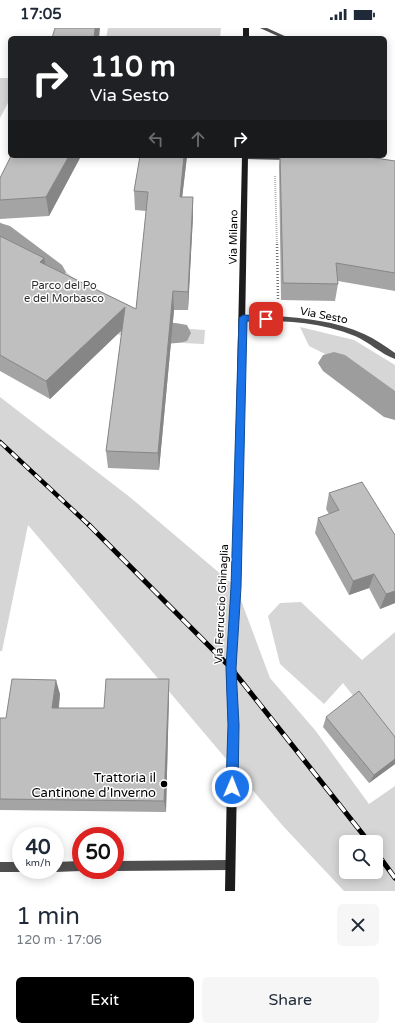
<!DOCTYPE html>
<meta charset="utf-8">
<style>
:root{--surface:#fff;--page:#f6f6f7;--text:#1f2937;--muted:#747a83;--accent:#000}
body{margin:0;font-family:"Varela Round",sans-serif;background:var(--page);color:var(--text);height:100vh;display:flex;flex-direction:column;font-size:15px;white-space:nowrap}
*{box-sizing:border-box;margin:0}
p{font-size:13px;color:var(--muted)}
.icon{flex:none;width:22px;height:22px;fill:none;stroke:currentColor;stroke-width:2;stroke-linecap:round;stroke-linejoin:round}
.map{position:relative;height:863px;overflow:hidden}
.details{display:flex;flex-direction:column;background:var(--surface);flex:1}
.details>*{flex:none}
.banner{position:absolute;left:8px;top:8px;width:379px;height:122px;border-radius:6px;box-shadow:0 2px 10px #0003;background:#202124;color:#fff;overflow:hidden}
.buttons{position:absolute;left:339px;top:807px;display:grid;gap:8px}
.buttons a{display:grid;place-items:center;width:44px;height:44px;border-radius:6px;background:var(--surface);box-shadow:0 2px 10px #0003;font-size:20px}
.speed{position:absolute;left:12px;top:799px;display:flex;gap:8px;font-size:20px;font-weight:700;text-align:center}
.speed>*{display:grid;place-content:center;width:52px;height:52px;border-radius:50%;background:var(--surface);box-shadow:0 2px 10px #0003;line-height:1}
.speed small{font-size:10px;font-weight:400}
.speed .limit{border:6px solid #d22;background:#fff;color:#111}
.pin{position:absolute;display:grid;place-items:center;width:34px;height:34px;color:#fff;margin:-17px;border-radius:8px;box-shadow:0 2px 6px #0006}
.me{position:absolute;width:44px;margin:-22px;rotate:1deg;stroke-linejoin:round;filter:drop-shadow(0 0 3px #0008)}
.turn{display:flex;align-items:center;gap:14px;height:84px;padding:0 16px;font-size:18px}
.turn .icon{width:52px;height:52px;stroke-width:2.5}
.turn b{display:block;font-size:28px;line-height:34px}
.lanes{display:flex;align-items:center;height:38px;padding:0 16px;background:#0003;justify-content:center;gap:20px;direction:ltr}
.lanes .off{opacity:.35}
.round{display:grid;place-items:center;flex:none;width:42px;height:42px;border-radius:6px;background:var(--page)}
.headline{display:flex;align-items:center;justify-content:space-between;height:68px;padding:0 16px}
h1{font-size:24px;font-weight:600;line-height:30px}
.button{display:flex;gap:8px;margin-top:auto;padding:8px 16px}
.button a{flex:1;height:46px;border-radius:6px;background:var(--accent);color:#fff;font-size:16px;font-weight:600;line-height:46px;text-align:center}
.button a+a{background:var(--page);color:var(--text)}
.status{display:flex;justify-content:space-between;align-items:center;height:28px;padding:0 20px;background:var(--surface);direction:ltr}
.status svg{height:11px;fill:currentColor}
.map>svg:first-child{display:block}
</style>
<div class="status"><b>17:05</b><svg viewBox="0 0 49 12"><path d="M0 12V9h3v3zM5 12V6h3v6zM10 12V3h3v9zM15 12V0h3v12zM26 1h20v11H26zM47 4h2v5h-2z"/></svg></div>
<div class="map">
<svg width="395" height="863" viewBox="0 0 395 863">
<rect width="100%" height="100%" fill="#fff"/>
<!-- green -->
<path fill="#d6d6d6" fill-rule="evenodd" d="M108,0H221L220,10H106Z
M0,50H10V71L0,90Z
M0,194L60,239L98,270L137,297L205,302L204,316L141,313L124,309L42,270L0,219Z
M300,299L354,312L395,337V368L357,342L309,318Z
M0,369L131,470L236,559L270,650L315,702L369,776L395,758V863H344L283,798L28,497L2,623H0ZM346,814H376V844H346Z
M301,574L362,632L395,604V721L343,655L324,676L280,636L268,588L280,575Z"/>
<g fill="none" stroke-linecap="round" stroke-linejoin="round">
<!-- canal -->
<path fill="#9d9d9d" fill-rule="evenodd" d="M0,195L10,198L62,237L66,244L62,251L52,254L42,251L0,218Z
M127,283C134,285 141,291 148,292C161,294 174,294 187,297L191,305L187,313C165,319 125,316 112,294L116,287Z
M334,324L345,327L395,363V392L384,389L323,343L318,335L323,327Z"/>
<!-- path-far1 -->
<path stroke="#717171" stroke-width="2" stroke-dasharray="0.5 1.5" stroke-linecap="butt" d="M275,148L277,217"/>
<!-- path -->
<path stroke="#717171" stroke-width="2.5" stroke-dasharray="1 2" stroke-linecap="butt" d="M277,216L278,271"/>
<!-- service -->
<path fill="#4f4f4f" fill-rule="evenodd" d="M260,0H267L289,10H282Z"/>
<!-- minor -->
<path fill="#4f4f4f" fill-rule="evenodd" d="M243,128H289L292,130L289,132L245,131L243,130Z"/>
<!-- tertiary -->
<path fill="#4f4f4f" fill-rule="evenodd" d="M241,288C251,286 264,288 274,288C305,290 335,293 364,306C375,311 385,318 395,325V331C381,326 369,314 355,308C319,293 281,293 243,292L239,290Z
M230,832L234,833L235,837L234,841L230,842L115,843L112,842H115V833Z
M81,833V842H84L81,843L55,844L51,842H55V834Z
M0,834H21V842H25L21,844H0Z"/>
<!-- secondary -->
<path fill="#1c1c1c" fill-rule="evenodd" d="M243,0H249V10H243Z
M242,128H248L241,530L236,640L238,697L235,863H225L228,697L226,640L233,530Z"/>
<defs>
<path id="rail-far1" d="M0,414L90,498"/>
<path id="rail" d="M89,497L231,640L369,814
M376,824L395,850"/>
</defs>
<!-- rail-far1 casing -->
<use href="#rail-far1" stroke="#000" stroke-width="4.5"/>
<!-- rail casing -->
<use href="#rail" stroke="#000" stroke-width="5"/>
<!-- rail-far1 -->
<use href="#rail-far1" stroke="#fff" stroke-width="3" stroke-dasharray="8" stroke-linecap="butt"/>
<!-- rail -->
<use href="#rail" stroke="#fff" stroke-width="3.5" stroke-dasharray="11" stroke-linecap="butt"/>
</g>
<!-- wall -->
<path fill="#a4a4a4" d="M11,128H81L49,188L0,191V150Z
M140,128H187L182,169H193V188L188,282H174L159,442L108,440L106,423L122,302L50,371L0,343V208L45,236L136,281L146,183L135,182L134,163Z
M280,128H363L395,133V263L338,253V256L335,273L281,272L279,138Z
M329,465L395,575L380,581L369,560L349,567L315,505L318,490L329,486L326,481Z
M60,666L59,680H104L169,666L166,784L0,782V690H6Z
M326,689L395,709V736L369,755L323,699Z"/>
<!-- shaded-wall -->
<path fill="#868686" d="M95,0H100L99,10H94Z
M69,128H81L49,188L46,169Z
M184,128H187L180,188V169Z
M193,169V188L188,282V264Z
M44,230L48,249L40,234Z
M173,263L174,282L159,442L158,425Z
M125,279L127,297L50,371L46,353Z
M374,546L369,560L349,567L353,553Z
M395,563V575L380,581L386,566Z
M169,651V666L166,784L164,773Z
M56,652L60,666L57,694L52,680Z
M395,731V736L369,755L374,747Z"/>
<!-- building -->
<path fill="#bfbfbf" stroke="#868686" d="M55,0H95L94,10H52Z
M11,128H69L46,169L0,172V150Z
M140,128H184L180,169H193L188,264L173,263L158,425L106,423L125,279L46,353L0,327V208L44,230L40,234L136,281L148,164L134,163Z
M280,128H363L395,133V245L336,235L338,256L283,255Z
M362,454L395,507V563L386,566L374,546L353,553L318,490L339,482L329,465Z
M12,651L56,652L52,680H104L106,651H169L164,773L0,771V690H6Z
M359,663L395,709V731L374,747L326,689Z"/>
<!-- route -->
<path fill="#1a73e8" stroke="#114b97" d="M243,287L266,288L270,291L266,294L247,293L241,559L236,640L239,697L238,759L236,763L232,765L228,763L226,759L228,697L226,640L231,559L239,290Z"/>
<!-- markers -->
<circle fill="#000" stroke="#fff" stroke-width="1.5" cx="164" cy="756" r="4"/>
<g text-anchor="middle" stroke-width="3" stroke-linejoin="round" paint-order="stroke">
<!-- street labels -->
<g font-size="11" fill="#000" stroke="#fff">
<text transform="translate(233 209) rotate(-89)" y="4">Via Milano</text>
<text transform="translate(324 287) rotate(11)" y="4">Via Sesto</text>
<text transform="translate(221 576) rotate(-87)" y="4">Via Ferruccio Ghinaglia</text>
</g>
<!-- park labels -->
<g font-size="11" fill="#2d2d2d" stroke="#fff">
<text x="64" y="261">Parco del Po<tspan x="64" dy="13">e del Morbasco</tspan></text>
</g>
<!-- near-poi labels -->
<g font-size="13" fill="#000" stroke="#fff" text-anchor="end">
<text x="156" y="754">Trattoria il<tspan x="156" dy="15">Cantinone d’Inverno</tspan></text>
</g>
</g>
</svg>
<div class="buttons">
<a><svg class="icon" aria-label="search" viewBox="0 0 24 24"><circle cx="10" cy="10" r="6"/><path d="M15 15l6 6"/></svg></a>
</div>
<div class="speed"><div>40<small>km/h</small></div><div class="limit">50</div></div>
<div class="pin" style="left:266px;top:291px;background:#d93025"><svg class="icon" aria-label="arrive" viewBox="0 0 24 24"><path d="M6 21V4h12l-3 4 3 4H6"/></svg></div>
<svg class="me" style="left:232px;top:759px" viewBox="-20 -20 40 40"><circle r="17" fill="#1a73e8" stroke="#fff" stroke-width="3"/><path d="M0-11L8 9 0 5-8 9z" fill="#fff"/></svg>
<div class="banner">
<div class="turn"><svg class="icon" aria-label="right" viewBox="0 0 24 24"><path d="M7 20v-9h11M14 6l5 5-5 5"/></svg><div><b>110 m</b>Via Sesto</div></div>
<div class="lanes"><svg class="icon off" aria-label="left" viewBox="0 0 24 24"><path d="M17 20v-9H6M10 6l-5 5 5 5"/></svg><svg class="icon off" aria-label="ahead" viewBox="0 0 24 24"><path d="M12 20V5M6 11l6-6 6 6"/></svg><svg class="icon" aria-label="right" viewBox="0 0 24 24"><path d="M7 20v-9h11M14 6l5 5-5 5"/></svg></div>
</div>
</div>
<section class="details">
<div class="headline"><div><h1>1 min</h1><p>120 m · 17:06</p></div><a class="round"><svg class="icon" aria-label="close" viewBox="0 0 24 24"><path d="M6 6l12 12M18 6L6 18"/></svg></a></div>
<div class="button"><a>Exit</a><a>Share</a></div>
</section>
